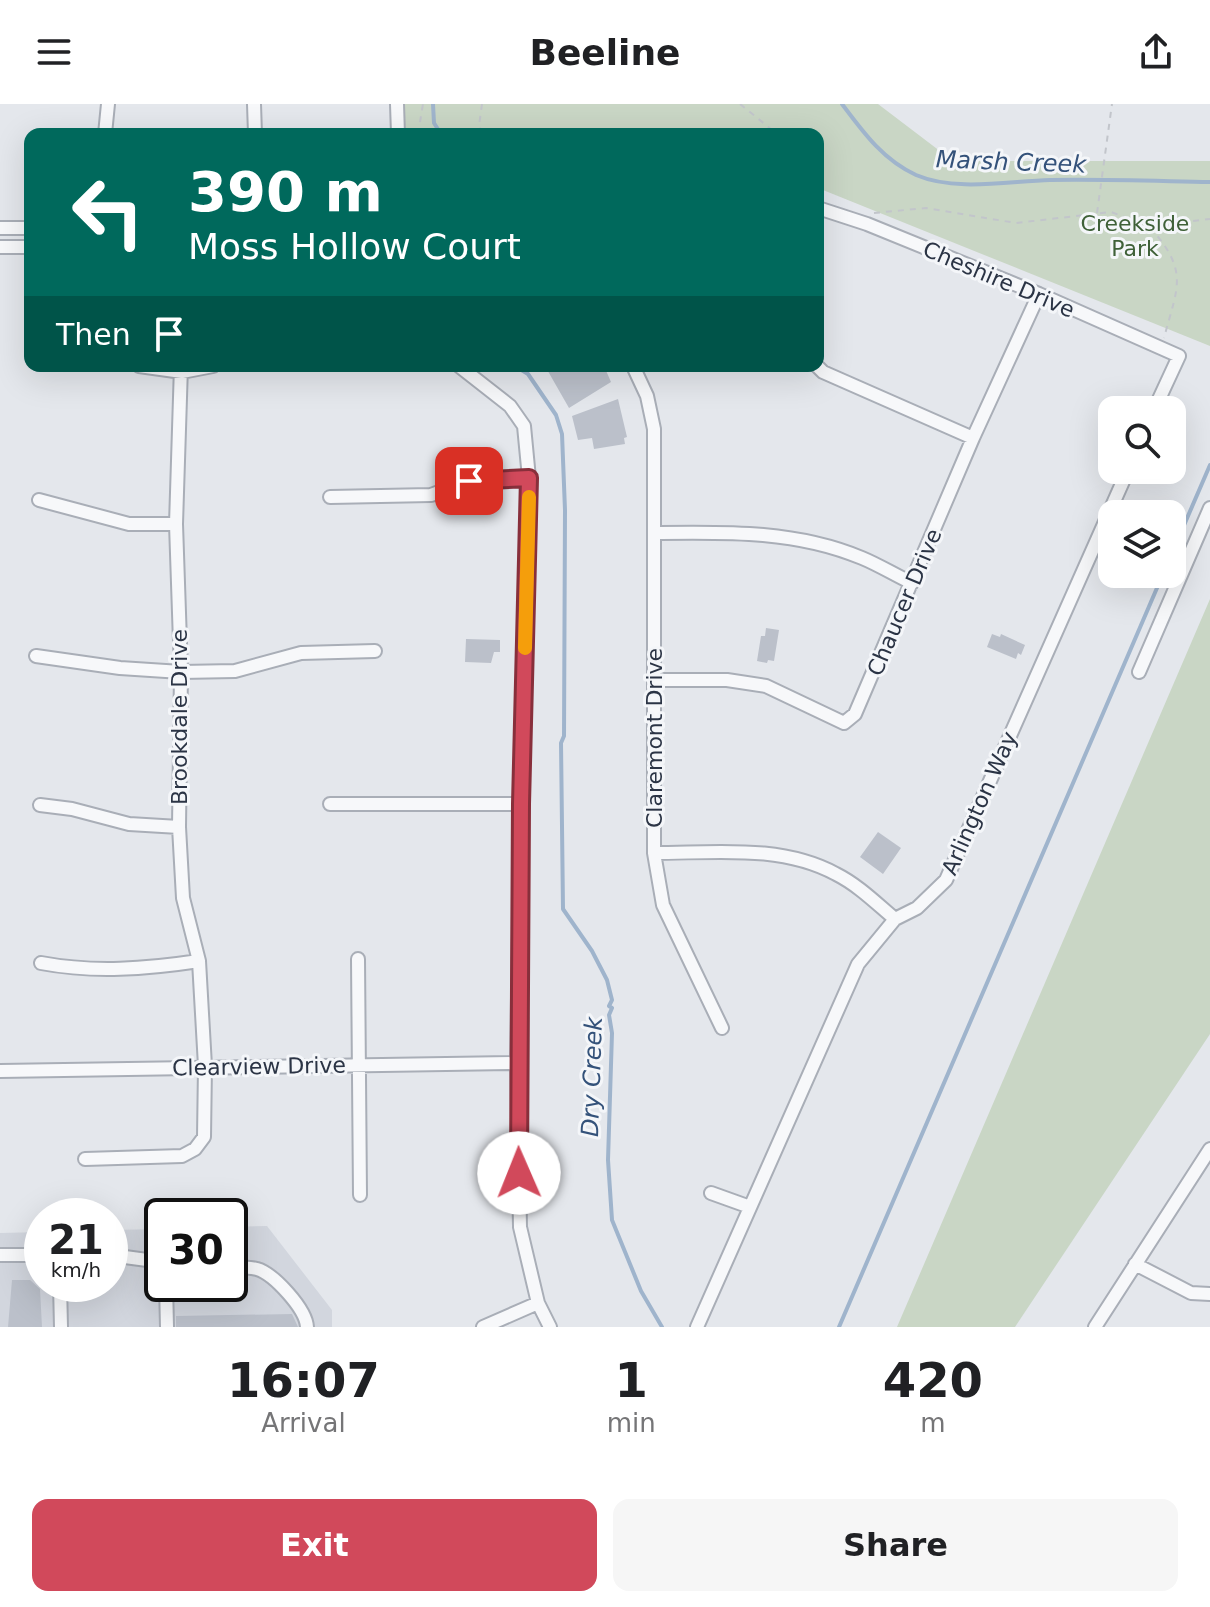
<!DOCTYPE html>
<style>
:root{--surface:#fff;--page:#f6f6f6;--text:#202124;--muted:#757577;--accent:#d1495b}
body{margin:0;font-family:"DejaVu Sans",sans-serif;background:var(--page);color:var(--text);height:100vh;display:flex;flex-direction:column;font-size:30px;white-space:nowrap}
*{box-sizing:border-box;margin:0}
p{font-size:26px;color:var(--muted)}
.icon{flex:none;width:44px;height:44px;fill:none;stroke:currentColor;stroke-width:2;stroke-linecap:round;stroke-linejoin:round}
.map{position:relative;height:1223px;overflow:hidden}
.details{display:flex;flex-direction:column;background:var(--surface);flex:1}
.details>*{flex:none}
.guide{position:absolute;left:24px;top:24px;width:800px;height:244px;border-radius:16px;box-shadow:0 8px 32px #0002;background:#00695c;color:#fff;overflow:hidden}
.fabs{position:absolute;left:1098px;top:292px;display:grid;gap:16px}
.fabs a{display:grid;place-items:center;width:88px;height:88px;border-radius:16px;background:var(--surface);box-shadow:0 8px 32px #0002;font-size:40px}
.speed{position:absolute;left:24px;top:1094px;display:flex;gap:16px;font-size:40px;font-weight:700;text-align:center}
.speed>*{display:grid;place-content:center;width:104px;height:104px;border-radius:50%;background:var(--surface);box-shadow:0 8px 32px #0002;line-height:1}
.speed small{font-size:20px;font-weight:400}
.speed .limit{border:4px solid #111;border-radius:12px;background:#fff;color:#111}
.pin{position:absolute;display:grid;place-items:center;width:68px;height:68px;color:#fff;margin:-34px;border-radius:16px;box-shadow:0 4px 12px #0006}
.me{position:absolute;width:88px;margin:-44px;rotate:359deg;stroke-linejoin:round;filter:drop-shadow(0 0 6px #0008)}
.turn{display:flex;align-items:center;gap:28px;height:168px;padding:0 32px;font-size:36px}
.turn .icon{width:104px;height:104px;stroke-width:2.5}
.turn b{display:block;font-size:56px;line-height:68px}
.then{display:flex;align-items:center;height:76px;padding:0 32px;background:#0003;gap:16px;font-size:30px}
.eta{display:flex;justify-content:space-evenly;align-items:center;height:136px;text-align:center}
.eta b{font-size:48px;font-weight:600;line-height:56px}
.button{display:flex;gap:16px;margin-top:auto;padding:16px 32px}
.button a{flex:1;height:92px;border-radius:16px;background:var(--accent);color:#fff;font-size:32px;font-weight:600;line-height:92px;text-align:center}
.button a+a{background:var(--page);color:var(--text)}
header{display:flex;justify-content:space-between;align-items:center;height:104px;padding:0 32px;background:var(--surface);font-size:36px;font-weight:600}
.map>svg:first-child{display:block}
</style>
<header><svg class="icon" aria-label="menu" viewBox="0 0 24 24"><path d="M4 6h16M4 12h16M4 18h16"/></svg>Beeline<svg class="icon" aria-label="share" viewBox="0 0 24 24"><path d="M12 15V3M7 8l5-5 5 5M5 13v7h14v-7"/></svg></header>
<div class="map">
<svg width="1210" height="1223" viewBox="0 0 1210 1223">
<rect width="100%" height="100%" fill="#e4e7ec"/>
<!-- built -->
<path fill="#d2d6de" d="M267,1122L332,1206V1223H0V1129L42,1128V1180H110V1126L162,1125V1180H230V1123Z"/>
<!-- green -->
<path fill="#c9d6c5" d="M403,0H878L953,57H1210V242L818,84V30H403Z
M1210,495V930L1015,1223H897Z"/>
<g fill="none" stroke-linecap="round" stroke-linejoin="round">
<!-- stream -->
<path stroke="#9fb4cc" stroke-width="4" d="M433,0L434,19L441,30
M842,0C863,28 883,56 916,71C956,88 1009,77 1050,76C1104,75 1157,77 1210,78
M515,262L528,270L556,311L562,330L565,406L564,632L561,639L563,805L592,847L607,876L612,896L609,902L612,904L609,911L612,929L608,1056L612,1116L641,1187L662,1223
M1172,449L1210,361
M839,1223L1163,470"/>
</g>
<!-- building -->
<path fill="#bbc0ca" d="M545,262H604L611,278L569,304Z
M618,295L627,333L624,334L625,340L594,345L592,334L578,336L572,312Z
M766,524L779,526L774,557L768,556L767,559L757,557L761,532H765Z
M992,530L1000,533L1001,530L1025,541L1021,551L1018,549L1016,555L987,543Z
M466,535L500,536V548H494L491,559L465,558Z
M878,728L901,744L883,770L860,753Z
M12,1176H30L40,1185L42,1223H8Z
M292,1210L298,1223H176V1212Z"/>
<g fill="none" stroke-linecap="round" stroke-linejoin="round">
<defs>
<path id="minor" d="M254,0L255,30
M397,0L398,30
M105,30L108,0
M818,104L867,120L1039,190L1179,252L1154,306
M0,124H30
M0,143H30
M139,262L182,268L213,262
M459,262L510,302L524,322L529,374L521,700L517,959L520,1123L538,1199L550,1223
M633,262L647,292L654,325V749L663,801L722,924
M817,262L823,268L973,334
M330,393L431,391L469,377L529,374
M39,396L129,420H176
M654,429C725,428 796,426 862,454C879,461 895,471 912,479
M36,552L120,564L181,568L235,567L301,549L375,547
M1139,568L1210,404
M654,576H727L766,582L844,619L855,610L973,334L1039,190
M330,700H521
M40,701L72,705L129,720L179,723
M654,749C714,749 781,740 836,770C858,781 876,799 895,815
M358,855L360,1091
M41,859C94,869 146,865 199,857
M0,967L517,959
M85,1055L182,1052L195,1045L204,1033L205,962L199,857L183,794L179,723L181,568L176,420L181,262
M711,1089L750,1103
M0,1151H42
M110,1151L162,1158
M1135,1160L1191,1189L1210,1190
M230,1163C238,1163 249,1163 257,1165C274,1170 306,1205 307,1223
M60,1180L61,1223
M166,1180L167,1223
M483,1223L538,1199
M697,1223L858,860L895,815L917,804L946,776L1128,366
M1095,1223L1210,1045"/>
</defs>
<!-- minor casing -->
<use href="#minor" stroke="#a9aeb7" stroke-width="16"/>
<!-- path -->
<path stroke="#c2c5cb" stroke-width="2" stroke-dasharray="6 6" stroke-linecap="butt" d="M482,0L479,22L483,30
M740,0L777,30
M418,30L423,0
M818,82L823,92
M874,109L926,104L1016,119L1111,108L1149,122L1210,115
M1097,109L1112,0
M1150,123C1189,168 1178,181 1164,234"/>
<!-- minor -->
<use href="#minor" stroke="#f7f8fa" stroke-width="12"/>
</g>
<g fill="none" stroke-linecap="round" stroke-linejoin="round">
<defs>
<path id="route" d="M469,377L529,374L521,700L519,1069"/>
</defs>
<!-- route casing -->
<use href="#route" stroke="#882f3b" stroke-width="20"/>
<!-- route -->
<use href="#route" stroke="#d1495b" stroke-width="14"/>
<!-- slow -->
<path stroke="#f59e0b" stroke-width="14" d="M525,544L529,393"/>
</g>
<g text-anchor="middle" stroke-width="6" stroke-linejoin="round" paint-order="stroke">
<!-- park labels -->
<g font-size="22" fill="#3f6138" stroke="#f4f6f9">
<text x="1135" y="127">Creekside<tspan x="1135" dy="25">Park</tspan></text>
</g>
<!-- street labels -->
<g font-size="22" fill="#2b3445" stroke="#f4f6f9">
<text transform="translate(999 175) rotate(23)" y="8">Cheshire Drive</text>
<text transform="translate(904 498) rotate(-67)" y="8">Chaucer Drive</text>
<text transform="translate(179 613) rotate(-90)" y="8">Brookdale Drive</text>
<text transform="translate(654 634) rotate(-90)" y="8">Claremont Drive</text>
<text transform="translate(979 699) rotate(-66)" y="8">Arlington Way</text>
<text transform="translate(259 962) rotate(-1)" y="8">Clearview Drive</text>
</g>
<!-- water labels -->
<g font-size="24" font-style="italic" fill="#34527a" stroke="#f4f6f9">
<text transform="translate(1011 58) rotate(2)" y="8">Marsh Creek</text>
<text transform="translate(592 973) rotate(-88)" y="8">Dry Creek</text>
</g>
</g>
</svg>
<div class="fabs">
<a><svg class="icon" aria-label="search" viewBox="0 0 24 24"><circle cx="10" cy="10" r="6"/><path d="M15 15l6 6"/></svg></a>
<a><svg class="icon" aria-label="layers" viewBox="0 0 24 24"><path d="M12 4l9 5-9 5-9-5zM3 14l9 5 9-5"/></svg></a>
</div>
<div class="speed"><div>21<small>km/h</small></div><div class="limit">30</div></div>
<div class="pin" style="left:469px;top:377px;background:#d93025"><svg class="icon" aria-label="arrive" viewBox="0 0 24 24"><path d="M6 21V4h12l-3 4 3 4H6"/></svg></div>
<svg class="me" style="left:519px;top:1069px" viewBox="-20 -20 40 40"><circle r="19" fill="#fff"/><path d="M0-13L10 11 0 6-10 11z" fill="#d1495b"/></svg>
<div class="guide">
<div class="turn"><svg class="icon" aria-label="left" viewBox="0 0 24 24"><path d="M17 20v-9H6M10 6l-5 5 5 5"/></svg><div><b>390 m</b>Moss Hollow Court</div></div>
<div class="then">Then<svg class="icon" aria-label="arrive" viewBox="0 0 24 24"><path d="M6 21V4h12l-3 4 3 4H6"/></svg></div>
</div>
</div>
<section class="details">
<div class="eta">
<div><b>16:07</b><p>Arrival</p></div>
<div><b>1</b><p>min</p></div>
<div><b>420</b><p>m</p></div>
</div>
<div class="button"><a>Exit</a><a>Share</a></div>
</section>
